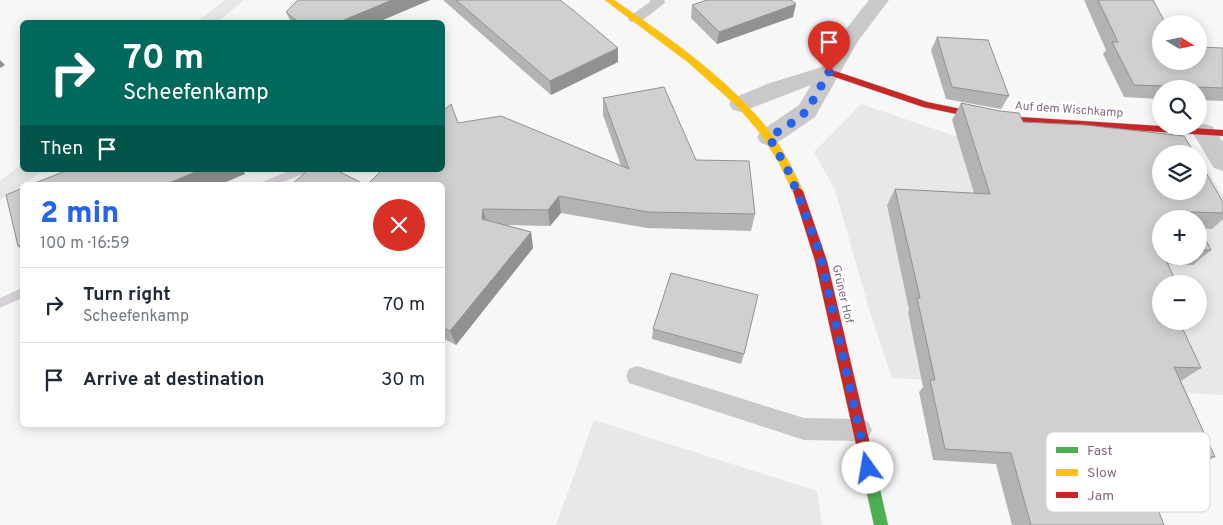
<!DOCTYPE html>
<meta charset="utf-8">
<style>
:root{--surface:#fff;--page:#f6f6f7;--text:#1f2937;--muted:#747a83;--line:#e0e1e3;--accent:#2563eb}
body{margin:0;font-family:Overpass,sans-serif;background:var(--page);color:var(--text);height:100vh;display:flex;flex-direction:column;font-size:19px;white-space:nowrap}
*{box-sizing:border-box;margin:0}
p{font-size:16px;color:var(--muted)}
.icon{flex:none;width:28px;height:28px;fill:none;stroke:currentColor;stroke-width:2;stroke-linecap:round;stroke-linejoin:round}
.map{position:relative;flex:1;overflow:hidden}
.side{position:absolute;left:20px;top:182px;width:425px;height:245px;display:flex;flex-direction:column;background:var(--surface);border-radius:8px;box-shadow:0 2px 12px #0003}
.side>*{flex:none}
.guide{position:absolute;left:20px;top:20px;width:425px;height:152px;border-radius:8px;box-shadow:0 2px 12px #0003;background:#00695c;color:#fff;overflow:hidden}
.needle{width:32px;rotate:100deg}
.tools{position:absolute;left:1152px;top:15px;display:grid;gap:10px}
.tools a{display:grid;place-items:center;width:55px;height:55px;border-radius:50%;background:var(--surface);box-shadow:0 2px 12px #0003;font-size:25px}
.pin{position:absolute;display:grid;place-items:center;width:42px;height:42px;color:#fff;margin:-51px -21px;border-radius:50% 50% 50% 0;rotate:-45deg;box-shadow:0 0 5px #0007}
.pin .icon{rotate:45deg}
.me{position:absolute;width:55px;margin:-28px;rotate:347deg;stroke-linejoin:round;filter:drop-shadow(0 0 4px #0008)}
.turn{display:flex;align-items:center;gap:18px;height:105px;padding:0 20px;font-size:22px}
.turn .icon{width:65px;height:65px;stroke-width:2.5}
.turn b{display:block;font-size:35px;line-height:42px}
.then{display:flex;align-items:center;height:48px;padding:0 20px;background:#0003;gap:10px;font-size:19px}
.round{display:grid;place-items:center;flex:none;width:52px;height:52px;border-radius:26px;background:var(--page)}
.head{display:flex;align-items:center;justify-content:space-between;height:85px;padding:0 20px}
h1{font-size:30px;font-weight:800;line-height:38px;color:var(--accent)}
ul{padding:0;list-style:none}
li{display:flex;align-items:center;gap:15px;height:75px;padding:0 20px;border-top:1px solid var(--line)}
li div{flex:1}
li b{display:block;font-size:19px}
li em{font-style:normal}
.map>svg:first-child{display:block}
</style>
<div class="map">
<svg width="1223" height="525" viewBox="0 0 1223 525">
<rect width="100%" height="100%" fill="#f7f7f7"/>
<!-- built -->
<path fill="#e9e7e9" fill-rule="evenodd" d="M861,104L955,136L1165,145L1161,154V191H1199V159L1203,162L1223,196V395L892,378L870,312L835,190L814,152ZM1161,219H1199V256H1161ZM1161,284H1199V321H1161Z
M594,420L817,491L822,525H556Z"/>
<!-- green -->
<path fill="#e5e7e9" d="M225,0H244L218,22H197Z
M22,164V170H44L0,200V181Z"/>
<g fill="none" stroke-linecap="round" stroke-linejoin="round">
<!-- stream -->
<path fill="#d8cfd8" fill-rule="evenodd" d="M291,170H306L305,173L276,185H261L262,182Z
M22,288V298L0,308V298Z"/>
<defs>
<path id="fast" d="M862,434L867,435L869,440L888,525H874L855,440L857,435Z"/>
<path id="slow" d="M605,0H614C669,38 725,76 767,128C782,147 793,169 803,191L802,194H794L778,161L761,134L739,108L689,63Z"/>
<path id="jam" d="M829,69L927,102L990,115L1223,130V136L990,121L923,107L826,74L824,72Z
M798,187L803,191L827,261L869,440L867,445L862,446L857,445L855,440L815,261L793,191Z"/>
</defs>
<!-- fast casing -->
<use href="#fast" stroke="#d5d3d4" stroke-width="1"/>
<!-- slow casing -->
<use href="#slow" stroke="#d5d3d4" stroke-width="1"/>
<!-- jam casing -->
<use href="#jam" stroke="#d5d3d4" stroke-width="1"/>
<!-- lane -->
<path fill="#cac8ca" fill-rule="evenodd" d="M650,0H664L665,3L640,22H630L628,19L630,16L650,2Z
M637,366L804,418L860,419L868,422L872,430L868,438L860,441L804,440L629,383L626,376L629,369Z"/>
<!-- street -->
<path fill="#cac8ca" fill-rule="evenodd" d="M869,0H889L858,41L815,117L777,143L769,146L761,143L757,137L761,131L799,105L811,85L741,112L733,110L729,104L733,98L770,83L822,67L842,34Z
M1204,124L1212,126L1223,142V171L1214,168L1192,132L1195,126Z"/>
<!-- fast -->
<use href="#fast" fill="#4caf50" fill-rule="evenodd"/>
<!-- slow -->
<use href="#slow" fill="#ffc107" fill-rule="evenodd"/>
<!-- jam -->
<use href="#jam" fill="#c62828" fill-rule="evenodd"/>
</g>
<!-- wall -->
<path fill="#b4b2b4" fill-rule="evenodd" d="M298,0H430L378,22H291L286,12Z
M443,0H560L618,62L551,95Z
M1084,0H1153L1161,61L1223,48V101L1199,100V89H1161V99L1124,97L1103,54L1106,50Z
M692,5L793,17L717,44L691,18Z
M937,37L1009,96L1001,109L946,99L931,50Z
M603,98L696,160L755,214L751,231L647,228L561,213L550,226L506,225L531,232L533,248L456,345L442,338V185L458,123L621,166L603,115Z
M961,103L1023,122L1223,202V219L1212,229L1200,228L1211,250L1193,265L1167,264L1161,284L1201,368L1181,381L1215,457L1193,468L1141,464L1164,525H1012L996,464L933,460L919,392L923,387L908,312L909,310L887,205L895,189L974,193L952,120ZM1161,219H1199V256H1161Z
M653,329L744,354L741,364L652,339Z"/>
<!-- shaded-wall -->
<path fill="#929192" d="M392,0H430L378,22H339Z
M796,4L793,17L717,44L719,32Z
M618,48V62L551,95L550,81Z
M0,60L5,65L0,68Z
M200,170H243L245,174L219,185H164Z
M559,196L561,213L550,226L548,210Z
M483,209L487,225L482,219Z
M531,232L533,248L456,345L450,331Z
M22,244V250L18,246Z"/>
<!-- building -->
<path fill="#d1cfd1" stroke="#929192" d="M298,0H392L339,22H298L286,12Z
M456,0H560L573,10L618,48L550,81Z
M707,0H791L796,4L719,32L692,5Z
M1098,0H1153L1166,24H1161V61H1199V47L1223,48V88L1134,85L1112,42H1118Z
M937,37L988,40L1009,96L952,87Z
M664,87L696,160L749,161L755,214L648,212L559,196L548,210L483,209L482,219L531,232L450,331L442,327V185H367L382,170H442V112L451,104L458,123L501,116L629,169L603,98Z
M961,103L1000,111L1019,113L1023,122L1085,125L1184,136L1195,154H1161V191H1199V161L1223,202V213L1190,212L1194,219H1161V248H1159L1161,252V256H1164L1177,284H1161V321H1179L1201,368L1174,367L1215,457L1136,452L1164,525H1031L1011,453L945,449L930,380H935L917,298H920L895,189L990,194Z
M68,170H200L164,185H30Z
M308,170H336L366,185H291Z
M22,188V244L18,246L6,195Z
M1199,227L1211,250H1199Z
M671,273L758,295L744,354L653,329Z"/>
<g fill="none" stroke-linecap="round" stroke-linejoin="round">
<!-- route -->
<path stroke="#2563eb" stroke-width="9" stroke-dasharray="0 16.2" d="M829,72L807,111L789,125L769,137L790,174L819,250L868,468"/>
</g>
<g text-anchor="middle" stroke-width="5" stroke-linejoin="round" paint-order="stroke">
<!-- street labels -->
<g font-size="12" fill="#846a82" stroke="#fff">
<text transform="translate(1069 109) rotate(4)" y="4">Auf dem Wischkamp</text>
<text transform="translate(843 294) rotate(77)" y="4">Grüner Hof</text>
</g>
</g>
<!-- legend -->
<rect x="1046" y="432" width="164" height="80" rx="8" fill="#fff" stroke="#dad2da" stroke-width="1"/>
<rect x="1056" y="447" width="22" height="6" fill="#4caf50"/>
<rect x="1056" y="469" width="22" height="7" fill="#ffc107"/>
<rect x="1056" y="492" width="22" height="6" fill="#c62828"/>
<g font-size="14" fill="#846a82">
<text x="1087" y="455">Fast</text>
<text x="1087" y="477">Slow</text>
<text x="1087" y="500">Jam</text>
</g>
</svg>
<div class="tools">
<a><svg class="needle" viewBox="-14 -14 28 28"><path d="M0-13l5 13h-10z" fill="#e53935"/><path d="M0 13l5-13h-10z" fill="#747a83"/></svg></a>
<a><svg class="icon" aria-label="search" viewBox="0 0 24 24"><circle cx="10" cy="10" r="6"/><path d="M15 15l6 6"/></svg></a>
<a><svg class="icon" aria-label="layers" viewBox="0 0 24 24"><path d="M12 4l9 5-9 5-9-5zM3 14l9 5 9-5"/></svg></a>
<a>+</a>
<a>−</a>
</div>
<div class="pin" style="left:829px;top:72px;background:#d93025"><svg class="icon" aria-label="arrive" viewBox="0 0 24 24"><path d="M6 21V4h12l-3 4 3 4H6"/></svg></div>
<svg class="me" style="left:868px;top:468px" viewBox="-20 -20 40 40"><circle r="19" fill="#fff"/><path d="M0-13L10 11 0 6-10 11z" fill="#2563eb"/></svg>
<div class="guide">
<div class="turn"><svg class="icon" aria-label="right" viewBox="0 0 24 24"><path d="M7 20v-9h11M14 6l5 5-5 5"/></svg><div><b>70 m</b>Scheefenkamp</div></div>
<div class="then">Then<svg class="icon" aria-label="arrive" viewBox="0 0 24 24"><path d="M6 21V4h12l-3 4 3 4H6"/></svg></div>
</div>
<section class="side">
<div class="head"><div><h1>2 min</h1><p>100 m · 16:59</p></div><a class="round" style="background:#d93025;color:#fff"><svg class="icon" aria-label="close" viewBox="0 0 24 24"><path d="M6 6l12 12M18 6L6 18"/></svg></a></div>
<ul>
<li><svg class="icon" aria-label="right" viewBox="0 0 24 24"><path d="M7 20v-9h11M14 6l5 5-5 5"/></svg><div><b>Turn right</b><p>Scheefenkamp</p></div><em>70 m</em></li>
<li><svg class="icon" aria-label="arrive" viewBox="0 0 24 24"><path d="M6 21V4h12l-3 4 3 4H6"/></svg><div><b>Arrive at destination</b></div><em>30 m</em></li>
</ul>
</section>
</div>
